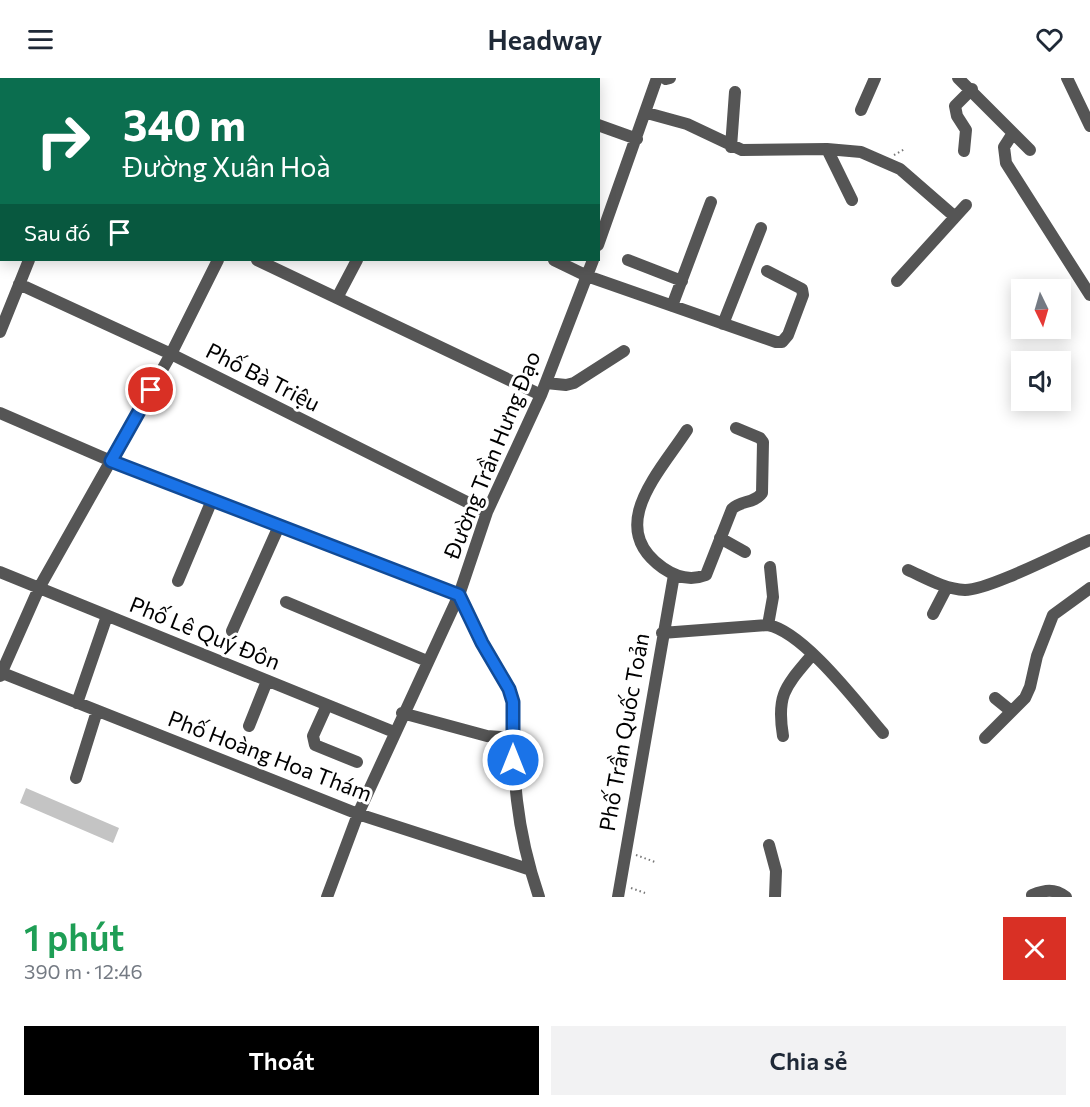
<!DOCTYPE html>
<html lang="vi">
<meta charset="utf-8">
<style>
:root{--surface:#fff;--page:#f2f2f3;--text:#1f2937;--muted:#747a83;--accent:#000}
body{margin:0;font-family:Commissioner,sans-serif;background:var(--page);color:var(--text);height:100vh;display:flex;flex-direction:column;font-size:22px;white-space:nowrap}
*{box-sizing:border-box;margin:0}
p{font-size:20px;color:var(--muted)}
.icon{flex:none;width:33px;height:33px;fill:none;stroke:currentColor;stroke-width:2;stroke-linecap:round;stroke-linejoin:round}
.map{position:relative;height:819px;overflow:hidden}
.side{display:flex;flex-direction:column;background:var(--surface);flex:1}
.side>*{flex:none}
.guide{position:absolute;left:0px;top:0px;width:600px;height:183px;box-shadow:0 3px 15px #0003;background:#0b6e4f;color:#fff;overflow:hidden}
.needle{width:39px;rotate:175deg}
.controls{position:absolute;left:1011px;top:201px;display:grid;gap:12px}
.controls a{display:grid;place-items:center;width:60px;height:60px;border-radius:0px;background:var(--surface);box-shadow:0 3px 15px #0003;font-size:30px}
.pin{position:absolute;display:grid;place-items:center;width:51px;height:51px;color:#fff;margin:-26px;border:3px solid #fff;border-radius:50%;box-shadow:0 2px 6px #0007}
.me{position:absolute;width:66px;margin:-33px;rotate:0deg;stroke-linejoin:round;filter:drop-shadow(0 0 4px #0008)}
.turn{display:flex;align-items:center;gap:21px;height:126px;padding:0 24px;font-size:27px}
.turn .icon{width:78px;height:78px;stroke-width:2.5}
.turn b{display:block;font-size:42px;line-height:51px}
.then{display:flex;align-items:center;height:57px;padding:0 24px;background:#0003;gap:12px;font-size:22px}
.round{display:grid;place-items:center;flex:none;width:63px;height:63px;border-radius:0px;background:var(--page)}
.headline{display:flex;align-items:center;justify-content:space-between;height:102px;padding:0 24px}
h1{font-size:36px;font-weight:600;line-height:45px;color:#1e9e55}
.cta{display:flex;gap:12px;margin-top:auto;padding:12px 24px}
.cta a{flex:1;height:69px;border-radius:0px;background:var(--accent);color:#fff;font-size:24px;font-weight:600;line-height:69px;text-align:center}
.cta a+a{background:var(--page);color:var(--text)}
header{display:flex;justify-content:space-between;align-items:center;height:78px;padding:0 24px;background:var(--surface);font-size:27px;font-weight:600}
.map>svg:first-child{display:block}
</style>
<header><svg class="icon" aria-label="menu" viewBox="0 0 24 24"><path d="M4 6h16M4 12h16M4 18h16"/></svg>Headway<svg class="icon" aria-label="heart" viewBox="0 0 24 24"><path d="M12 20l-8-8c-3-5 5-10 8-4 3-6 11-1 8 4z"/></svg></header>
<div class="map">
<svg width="1090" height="819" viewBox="0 0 1090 819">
<rect width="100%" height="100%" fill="#fff"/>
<!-- water -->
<path fill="#a3a3a3" d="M0,0H32L2,2L0,62Z"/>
<!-- building -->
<path fill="#c4c4c4" d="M26,710L119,750L113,765L20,725Z"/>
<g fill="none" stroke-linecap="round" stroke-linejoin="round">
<!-- path -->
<path stroke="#777" stroke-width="2" stroke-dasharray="1.5 3" stroke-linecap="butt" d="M894,77L905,71
M636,777L655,784
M631,810L645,815"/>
<!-- minor -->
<path stroke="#555" stroke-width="12" d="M515,0L517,2
M958,0L1030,72
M1067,0L1090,48
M666,1L670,0
M110,2L111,0
M308,2L309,0
M341,2L342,0
M861,32L875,0
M647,35L687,46L742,72L827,71L861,74L900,91L954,138
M598,47L637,61
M1013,55L1004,69L1006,85L1090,217
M731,69L735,14
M827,71L852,122
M964,73L966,52L957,38L955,28L972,11
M598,167L657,0
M257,182L541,317
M554,182L587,198L776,264H782L788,257L803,217L802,211L767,193
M628,182L682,203
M897,203L966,127
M19,206L171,276L487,434
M337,220L357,182
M672,228L711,124
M723,246L761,150
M0,254L29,182
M546,305L566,307L574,305L624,273
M0,335L111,383L459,517L482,565L509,611L513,624C513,698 515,748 539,819
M687,352C659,395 605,449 663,490C676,499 691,503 706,497L732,431C741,422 754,426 762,415L763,364L760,360L736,350
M720,460L745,474
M908,492C926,500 944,511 965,512C989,512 1064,473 1090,462
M0,494L394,654
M178,503L212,422
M286,524L427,583
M933,536L947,509
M768,547L773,519L770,489
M232,553L279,448
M662,555L768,547C804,554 858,626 883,655
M0,594L358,736L528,791
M0,598L39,510L171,276L218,182
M995,620L1011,633
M77,625L107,538
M327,627L313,658L315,667L357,684
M402,635L487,658L513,660
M249,648L267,603
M783,658C776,616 786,608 812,577
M985,660L1025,620L1030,609L1037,578L1053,537L1090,510
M76,700L97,633
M769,767L776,793L775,819
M1032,817C1045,812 1054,810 1066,819
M327,819L358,736L459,517L487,434L541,317L593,182
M618,819L674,497"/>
</g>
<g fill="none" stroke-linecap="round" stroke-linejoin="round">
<defs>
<path id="route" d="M151,312L111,383L459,517L482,565L509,611L513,624V682"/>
</defs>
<!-- route casing -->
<use href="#route" stroke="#114b97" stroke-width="15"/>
<!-- route -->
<use href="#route" stroke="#1a73e8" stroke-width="10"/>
</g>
<g text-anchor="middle" stroke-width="6" stroke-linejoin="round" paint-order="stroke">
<!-- street labels -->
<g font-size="22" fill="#000" stroke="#fff">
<text transform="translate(263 299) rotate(27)" y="8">Phố Bà Triệu</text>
<text transform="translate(492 377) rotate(-68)" y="8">Đường Trần Hưng Đạo</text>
<text transform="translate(205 555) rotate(22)" y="8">Phố Lê Quý Đôn</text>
<text transform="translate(624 654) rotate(-80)" y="8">Phố Trần Quốc Toản</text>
<text transform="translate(270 678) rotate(21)" y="8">Phố Hoàng Hoa Thám</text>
</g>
</g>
</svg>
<div class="controls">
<a><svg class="needle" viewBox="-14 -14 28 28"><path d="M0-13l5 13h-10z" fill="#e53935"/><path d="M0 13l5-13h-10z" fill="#747a83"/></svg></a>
<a><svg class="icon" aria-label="sound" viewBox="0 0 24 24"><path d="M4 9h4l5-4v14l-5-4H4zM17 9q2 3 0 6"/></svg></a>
</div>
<div class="pin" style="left:151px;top:312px;background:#d93025"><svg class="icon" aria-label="arrive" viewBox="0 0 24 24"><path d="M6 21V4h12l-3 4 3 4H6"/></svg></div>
<svg class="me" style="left:513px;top:682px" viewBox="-20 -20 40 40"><circle r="17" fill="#1a73e8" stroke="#fff" stroke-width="3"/><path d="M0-11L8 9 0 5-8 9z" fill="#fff"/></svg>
<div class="guide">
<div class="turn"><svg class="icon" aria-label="right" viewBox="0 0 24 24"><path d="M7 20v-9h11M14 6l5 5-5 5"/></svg><div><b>340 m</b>Đường Xuân Hoà</div></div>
<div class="then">Sau đó<svg class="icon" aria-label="arrive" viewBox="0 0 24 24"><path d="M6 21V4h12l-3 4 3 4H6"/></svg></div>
</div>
</div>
<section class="side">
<div class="headline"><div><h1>1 phút</h1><p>390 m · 12:46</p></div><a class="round" style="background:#d93025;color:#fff"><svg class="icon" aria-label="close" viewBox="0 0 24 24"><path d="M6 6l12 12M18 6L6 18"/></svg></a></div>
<div class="cta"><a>Thoát</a><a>Chia sẻ</a></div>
</section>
